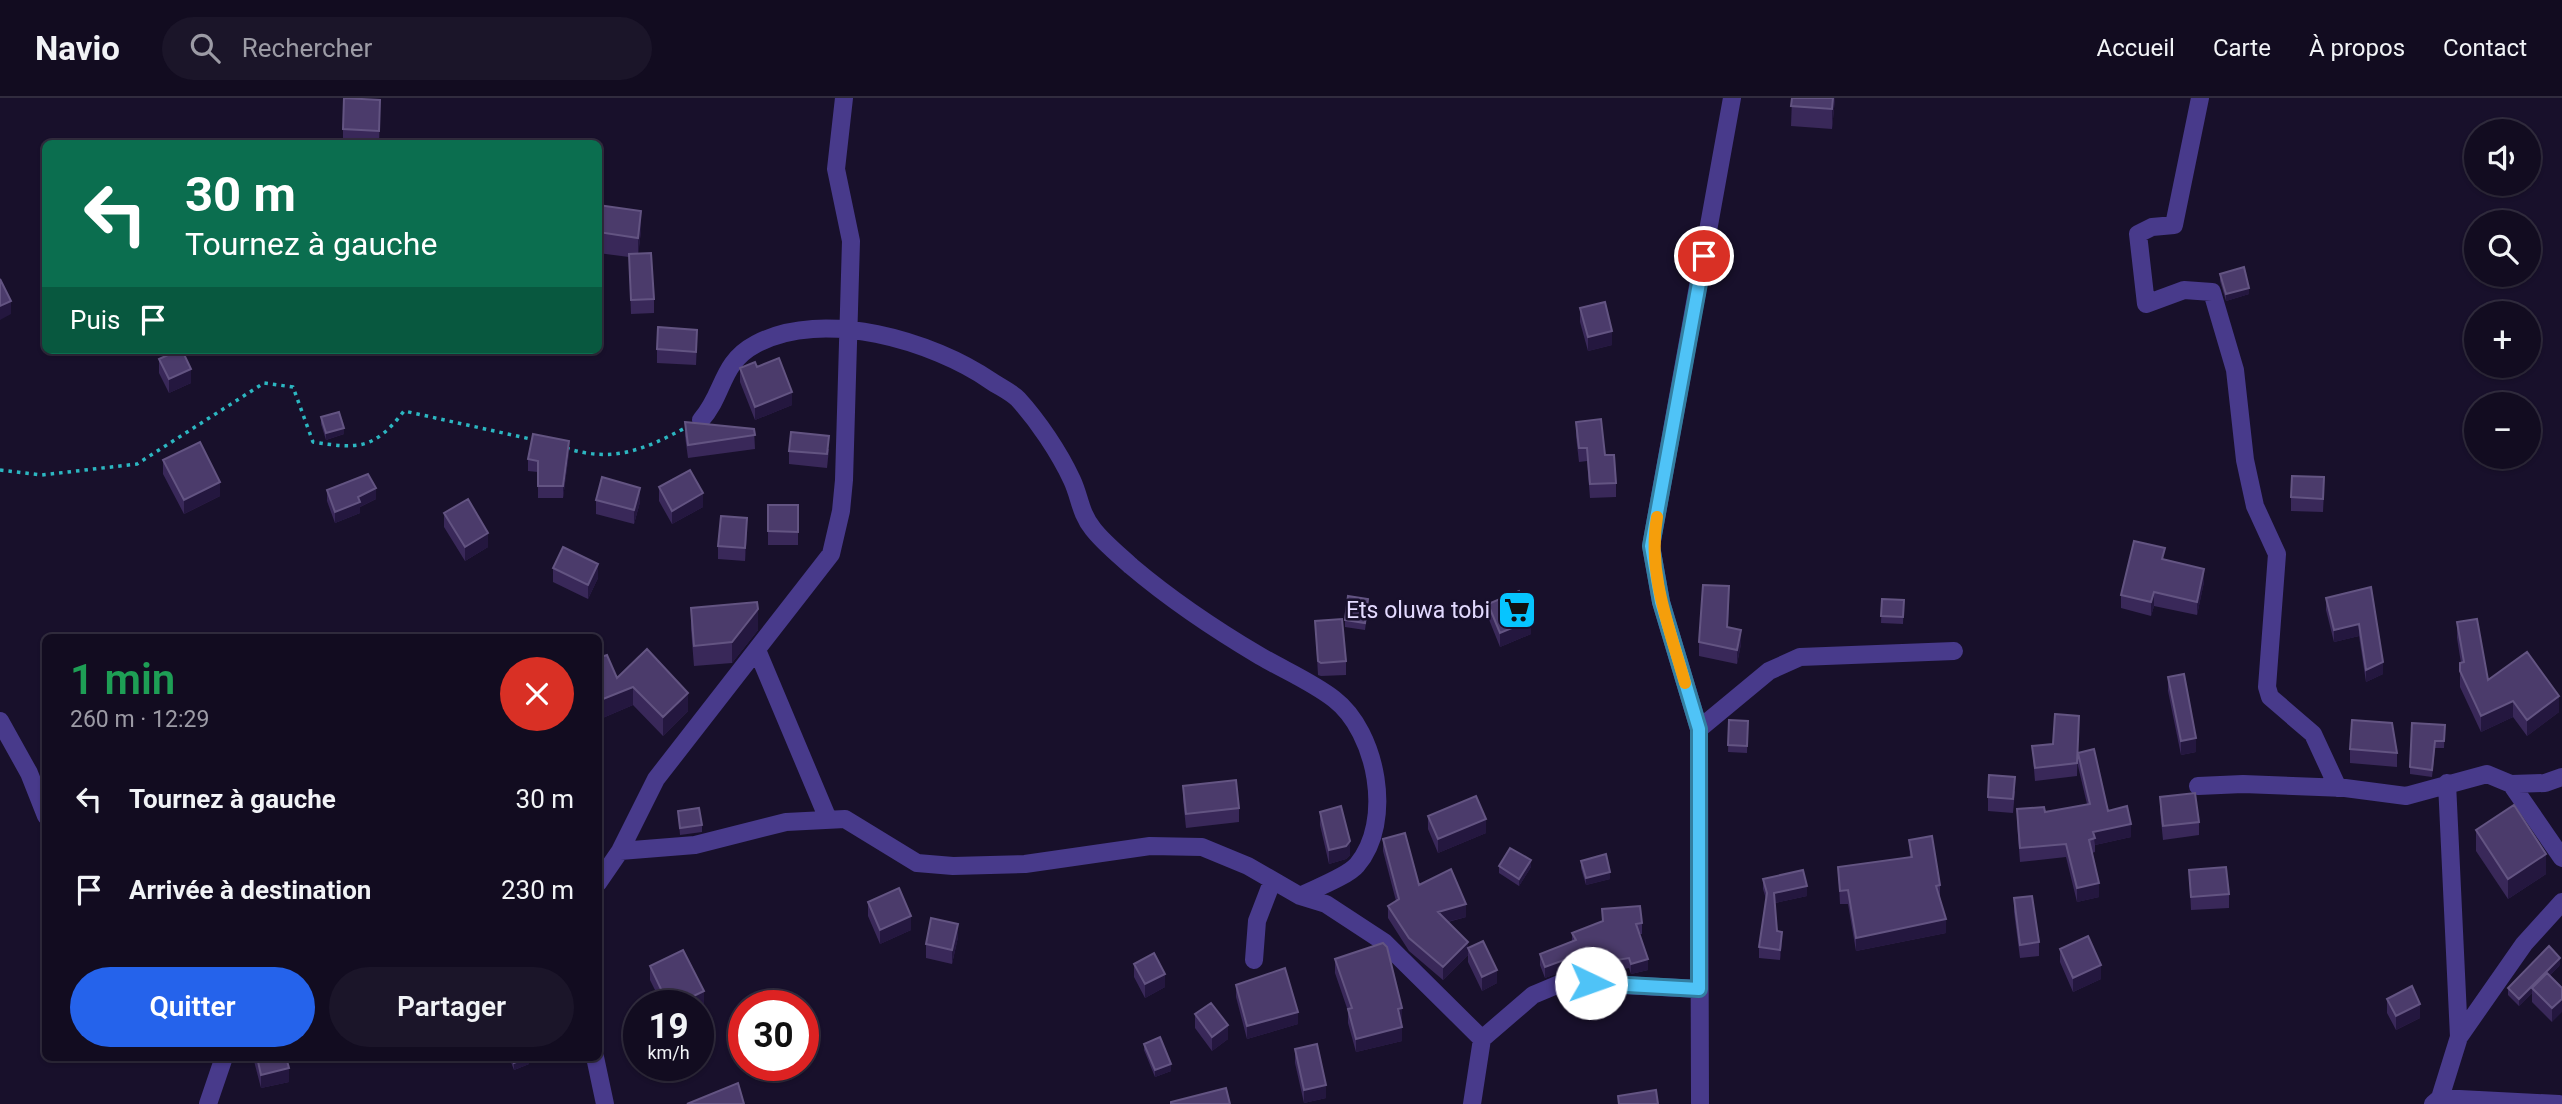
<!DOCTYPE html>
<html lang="fr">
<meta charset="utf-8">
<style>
:root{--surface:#120c20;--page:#1b1529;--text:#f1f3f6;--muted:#9c9ba5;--line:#312c3e;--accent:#2563eb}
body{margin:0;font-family:Roboto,sans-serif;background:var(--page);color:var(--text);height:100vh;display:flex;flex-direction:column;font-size:26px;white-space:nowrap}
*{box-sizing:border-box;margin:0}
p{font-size:23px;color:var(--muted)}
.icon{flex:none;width:38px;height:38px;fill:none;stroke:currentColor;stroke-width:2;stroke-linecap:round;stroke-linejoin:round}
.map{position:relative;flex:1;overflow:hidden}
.drawer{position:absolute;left:42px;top:536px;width:560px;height:427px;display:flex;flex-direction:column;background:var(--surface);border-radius:10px;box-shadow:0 2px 5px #0004,0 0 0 2px var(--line)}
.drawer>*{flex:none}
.banner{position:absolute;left:42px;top:42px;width:560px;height:214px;border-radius:10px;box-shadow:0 2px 5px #0004,0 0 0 2px var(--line);background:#0b6e4f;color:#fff;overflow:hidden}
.buttons{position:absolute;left:2464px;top:21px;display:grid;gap:14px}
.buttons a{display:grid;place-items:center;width:77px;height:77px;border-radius:50%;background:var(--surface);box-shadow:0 2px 5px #0004,0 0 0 2px var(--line);font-size:35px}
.speed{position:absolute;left:623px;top:892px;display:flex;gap:14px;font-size:35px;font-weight:700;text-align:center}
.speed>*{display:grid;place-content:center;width:91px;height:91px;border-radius:50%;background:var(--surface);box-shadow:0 2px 5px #0004,0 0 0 2px var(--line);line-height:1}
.speed small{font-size:18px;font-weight:400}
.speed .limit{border:10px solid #d22;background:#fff;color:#111}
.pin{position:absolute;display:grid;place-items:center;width:60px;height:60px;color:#fff;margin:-30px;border:4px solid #fff;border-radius:50%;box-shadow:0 2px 7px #0007}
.me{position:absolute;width:77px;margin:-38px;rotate:93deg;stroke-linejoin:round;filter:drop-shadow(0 0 5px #0008)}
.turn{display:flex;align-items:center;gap:24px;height:147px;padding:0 28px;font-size:32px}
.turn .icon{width:91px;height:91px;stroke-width:2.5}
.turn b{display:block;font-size:49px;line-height:60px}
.then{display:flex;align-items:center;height:66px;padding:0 28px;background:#0003;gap:14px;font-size:26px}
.round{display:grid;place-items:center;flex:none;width:74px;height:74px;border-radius:37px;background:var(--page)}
.head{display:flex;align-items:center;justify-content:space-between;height:119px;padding:0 28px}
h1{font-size:42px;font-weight:600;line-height:52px;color:#1e9e55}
.primary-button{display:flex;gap:14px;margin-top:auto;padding:14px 28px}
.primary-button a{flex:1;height:80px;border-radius:42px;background:var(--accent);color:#fff;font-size:28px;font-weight:600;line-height:80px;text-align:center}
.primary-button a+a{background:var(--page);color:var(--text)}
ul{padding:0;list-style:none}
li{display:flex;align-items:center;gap:21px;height:91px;padding:0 28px}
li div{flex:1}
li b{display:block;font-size:26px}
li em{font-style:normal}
header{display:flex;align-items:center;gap:42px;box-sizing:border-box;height:98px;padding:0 35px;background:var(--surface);border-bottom:2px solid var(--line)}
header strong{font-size:33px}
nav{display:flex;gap:38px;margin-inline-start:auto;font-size:24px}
.search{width:490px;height:63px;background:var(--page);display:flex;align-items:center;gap:18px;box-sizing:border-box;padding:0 24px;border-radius:38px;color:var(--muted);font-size:26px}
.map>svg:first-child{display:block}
</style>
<header>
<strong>Navio</strong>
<div class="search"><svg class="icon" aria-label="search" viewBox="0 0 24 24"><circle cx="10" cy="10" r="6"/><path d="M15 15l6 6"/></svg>Rechercher</div>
<nav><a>Accueil</a><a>Carte</a><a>À propos</a><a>Contact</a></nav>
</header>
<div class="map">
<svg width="2562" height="1006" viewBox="0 0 2562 1006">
<rect width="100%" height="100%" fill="#18102b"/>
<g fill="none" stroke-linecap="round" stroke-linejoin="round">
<!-- path -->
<path stroke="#2cb6c1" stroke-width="3.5" stroke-dasharray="3.5 5" stroke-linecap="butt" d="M566,350C613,365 643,352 685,330
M0,372L42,377L137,366L264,285L293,289L313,344C358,351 374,352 404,313L535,342"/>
<!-- street -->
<path stroke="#483a8b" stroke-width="18" d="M2200,0L2174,127L2152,129L2138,136L2146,206L2184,192L2212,194L2235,272L2245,362L2255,408L2277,456L2267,589L2270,599L2313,636L2338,690
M701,322C725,295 720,265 756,246C823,210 933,243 991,283C1000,289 1011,294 1018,301C1038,323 1059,354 1072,382C1080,399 1080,415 1093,431C1103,444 1119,457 1131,468C1170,501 1216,532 1260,558C1284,572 1312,584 1334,601C1377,634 1394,724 1357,767C1348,778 1314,791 1300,798
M757,552L828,721
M0,623L29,675L46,718
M1699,631L1769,573L1800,559L1954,553
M2447,685L2459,939
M2511,686L2562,760
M2198,688L2243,686L2345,690L2406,698L2487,676L2511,686L2545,685L2562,679
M620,753L695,747L786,724L845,721L917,765L953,768L1025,766L1150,748L1202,749L1248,768L1300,798L1326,806L1384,844L1482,941
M598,785L620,753L656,681L831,456L841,413L844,382L851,143L836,71L844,0
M1254,862L1257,823L1272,784
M595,959L605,1006
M2440,1000L2559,1006
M208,1006L224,959
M1472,1006L1482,941L1533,897L1564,884L1699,891
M1700,1006L1699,631L1661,504L1651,448L1732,0
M2433,1006L2440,1000L2459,939L2524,846L2562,804"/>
</g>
<!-- wall -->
<path fill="#392859" d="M1792,0H1835L1832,31L1791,28Z
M380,16L379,46L343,45V31Z
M598,107L641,133L638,156L654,201V215L631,216L629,159L598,155Z
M2220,176L2249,196L2226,203L2220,183Z
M1580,210L1612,247L1588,253L1580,224Z
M697,245L696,267L657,265V251Z
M159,261L191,285L169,295L159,275Z
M757,269L792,307L755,322L740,284V270Z
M321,319L344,336L326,342L321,326Z
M685,324L754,331L755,351L688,360L685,338Z
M1576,324L1605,357L1616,385V399L1590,400L1587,363L1579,364L1576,338Z
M829,351L827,370L789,366V353Z
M569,355L563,400H538V374L528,373V361Z
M163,362L220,398L184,416L163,376Z
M659,389L703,409L672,426L659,403Z
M327,392L376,401L360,409V415L335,425L327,403Z
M2324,393L2323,414L2291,413V399Z
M596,402L640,404L634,426L596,416Z
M768,407H798V447H768Z
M444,415L488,449L465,463L444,429Z
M747,434L745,463L718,461V448Z
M2165,462L2204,484L2197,517L2154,508L2151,518L2121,510V497Z
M553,470L598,480L588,501L553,484Z
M2371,489L2383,576L2366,584L2359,538L2334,544L2326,512V500Z
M1882,501L1904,502L1903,526L1881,525Z
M1729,502L1728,529L1741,546L1737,566L1699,558V544Z
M1488,506L1531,536L1500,549L1488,519Z
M1368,508L1365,532L1345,529V522Z
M691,510L758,532L732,565L694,568L691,531Z
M1315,523L1346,563V577L1321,578L1318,577Z
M2457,524L2488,582L2559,614L2527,638L2513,619L2481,634L2460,589V565H2461L2457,540Z
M598,560L617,580L688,613L663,638L633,607L598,622Z
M2168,579L2196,654L2181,657L2168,593Z
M2079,618L2077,678L2035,683L2032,648L2053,646Z
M1729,622L1748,623L1747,655L1728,654Z
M2445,627L2444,650H2435L2432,679L2410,676V669Z
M2350,651L2397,655V669L2350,665Z
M2078,655L2108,713L2131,739L2095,747V754L2092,755L2099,799L2077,804L2066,759L2020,764L2017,725V711L2045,714L2087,706L2078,668Z
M1183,688L1239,710V724L1186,730L1183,702Z
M2015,693L2013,715L1988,713V699Z
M2160,699L2199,724V737L2163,742L2160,713Z
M678,713L702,727V734L680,737Z
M1320,714L1350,757L1346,761L1329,766L1320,727Z
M1428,718L1486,735L1438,755L1428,731Z
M2476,732L2546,776L2508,801L2476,753Z
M1383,741L1419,787L1466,819L1448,824L1497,885L1482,893L1468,864V857L1443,882L1409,853L1388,820V808L1396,803L1383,753Z
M1909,742L1940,787V800L1946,835L1856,853L1848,806H1840L1838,769L1910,759Z
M1581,763L1610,781L1586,787L1581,770Z
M1499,768L1531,769L1519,788L1499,775Z
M2189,772L2229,796V810L2191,812Z
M1763,781L1807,798L1775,805L1777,833L1782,844L1780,862L1759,860V849L1766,801L1763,791Z
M2014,800L2039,844V858L2020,860L2014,814Z
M868,804L911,832L880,846L868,818Z
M1602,811L1642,825V836H1639L1648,872L1631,876L1629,870L1604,875L1601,868L1588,874L1584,871L1564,873L1545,880L1540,867V856L1572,843V835L1602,823Z
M958,839L952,866L926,860V846Z
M2060,851L2101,881L2073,894L2060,864Z
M1335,861L1402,923V943L1356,954L1348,925V913L1335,875Z
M1134,866L1165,889L1145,900L1134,879Z
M2560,867L2550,877L2562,890L2552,924L2532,904V895L2519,908L2508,897V890Z
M650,868L704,907L698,908H663L650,882Z
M1236,887L1298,926L1247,941L1236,899Z
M2387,901L2420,920L2396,932L2387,915Z
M1195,916L1228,941L1212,953L1195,930Z
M1144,946L1171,973L1155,979L1144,952Z
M1295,951L1326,1000L1304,1005L1295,965Z
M253,959H286L289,984L261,990Z
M509,959H529V966L514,972Z"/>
<!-- shaded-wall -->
<path fill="#24173f" d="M1833,0H1835L1832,31V11Z
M641,113V133L638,160V140Z
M2249,190V196L2226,203V196Z
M11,203V216L0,222V208Z
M1612,233V247L1588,253V239Z
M191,271V285L169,295V281Z
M792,294V307L755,322V309Z
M344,330V336L326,342V335Z
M569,343V355L563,400V388Z
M220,384V398L184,416V402Z
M376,390V401L360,409V415L335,425V414L358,399Z
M640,390V404L634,426V412Z
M703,395V409L672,426V413Z
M747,420V434L745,463V450Z
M488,435V449L465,463V449Z
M598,466V480L588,501V487Z
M2204,471V484L2197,517V504Z
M2154,494V508L2151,518V504Z
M758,511V532L732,565V544Z
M1531,522V536L1500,549V535Z
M2359,526V538L2334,544V532Z
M1741,532V546L1737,566V552Z
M2383,564V576L2366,584V572Z
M633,589V607L598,622V603Z
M688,595V613L663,638V619Z
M2559,598V614L2527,638V622Z
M2513,603V619L2481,634V618Z
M2196,640V654L2181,657V643Z
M1486,721V735L1438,755V741Z
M2131,726V739L2095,747L2093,734Z
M1350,743V757L1346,761L1329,766V752Z
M2546,756V776L2508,801V781Z
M1531,762V769L1519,788V781Z
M1610,774V781L1586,787V780Z
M2099,785V799L2077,804V790Z
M1807,788V798L1774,805V795Z
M1466,806V819L1438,826V814Z
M911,818V832L880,846V832Z
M1946,821V835L1856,853V840Z
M958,826V839L952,866V852Z
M1782,834V844L1780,862V852Z
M1468,844V857L1443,882V869Z
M1601,857V868L1588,874V863Z
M2560,860V867L2534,892L2532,890V895L2519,908V901Z
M1648,861V872L1631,876V866Z
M1564,862V873L1545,880V869Z
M2101,867V881L2073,894V880Z
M1497,872V885L1482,893V879Z
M1165,876V889L1145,900V886Z
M704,893V907L698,910V908H673Z
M2562,901V914L2552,924V910Z
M2420,906V920L2396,932V918Z
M1402,910V923L1398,924V911Z
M1298,914V926L1247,941V928Z
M1228,927V941L1212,953V939Z
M1402,929V943L1356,954V941Z
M529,959V966L514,972V965Z
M1171,966V973L1155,979V972Z
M289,970V984L261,990V977Z
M1326,987V1000L1304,1005V992Z"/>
<!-- building -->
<path fill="#4b3b6b" stroke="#635482" stroke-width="2" d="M344,0L380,2L379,33L343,31Z
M1792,0H1833L1832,11L1791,8Z
M598,107L641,113L638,140L598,134Z
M651,155L654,201L631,202L629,156Z
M2244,169L2249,190L2226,196L2220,176Z
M0,181L11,203L0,208Z
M1605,204L1612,233L1588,239L1580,210Z
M658,229L697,232L696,254L657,251Z
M179,252H182L191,271L169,281L159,261Z
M779,260L792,294L755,309L740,270L755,264L757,269Z
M339,314L344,330L326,335L321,319Z
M1601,321L1605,357H1614L1616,385L1590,386L1587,350H1579L1576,324Z
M685,324L754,331L755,337L688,347Z
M791,334L829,338L827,356L789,353Z
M533,336L569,343L563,388H538V363L528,361Z
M200,344L220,384L184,402L163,362Z
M690,372L703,395L672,413L659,389Z
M368,376L376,390L358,399L360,404L335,414L327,392Z
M2292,378L2324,379L2323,401L2291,399Z
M602,379L640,390L634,412L596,402Z
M468,401L488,435L465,449L444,415Z
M768,407H798V434L768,433Z
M721,418L747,420L745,450L718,448Z
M2134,443L2165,450L2162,461L2204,471L2197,504L2154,494L2151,504L2121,497Z
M563,449L598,466L588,487L553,470Z
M1703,487L1729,488L1727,529L1741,532L1737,552L1699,544Z
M2371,489L2383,564L2366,572L2359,526L2334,532L2326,500Z
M1519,493L1531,522L1500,535L1488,506Z
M1348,498L1368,501L1365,525L1345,522Z
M1882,501L1904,502L1903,519L1881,518Z
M757,504L758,511L732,544L694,548L691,510Z
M1342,521L1346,563L1321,565L1318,563L1315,523Z
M2477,521L2488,582L2527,554L2559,598L2527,622L2513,603L2481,618L2460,573V565L2464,564L2457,524Z
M647,551L688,595L663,619L633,589L598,603V597L601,594L598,586V560L607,557L617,580Z
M2184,576L2196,640L2181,643L2168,579Z
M2055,616L2079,618L2077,665L2035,670L2032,648L2053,646Z
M1729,622L1748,623L1747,648L1728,647Z
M2352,622L2392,625L2397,655L2350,651Z
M2412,625L2445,627L2444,643H2435L2432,672L2410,669Z
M2094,651L2108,713L2127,708L2131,726L2093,734L2095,740L2089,742L2099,785L2077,790L2066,746L2020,750L2017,711L2044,709L2045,714L2090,706L2078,655Z
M1989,677L2015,679L2013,701L1988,699Z
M1236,682L1239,710L1186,716L1183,688Z
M2195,695L2199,724L2163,728L2160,699Z
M1476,698L1486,721L1438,741L1428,718Z
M2514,707L2546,756L2508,781L2476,732Z
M1341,708L1350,743L1346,748L1329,752L1320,714Z
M699,710L702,727L680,730L678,713Z
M1405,735L1419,787L1451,771L1466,806L1438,814L1468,844L1443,869L1409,840L1388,808L1399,801L1383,741Z
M1932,738L1940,787L1936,788L1946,821L1856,840L1848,792L1840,793L1838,769L1912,759L1909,742Z
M1510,750L1531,762L1519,781L1499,768Z
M1606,756L1610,774L1586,780L1581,763Z
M2226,769L2229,796L2191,799L2189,772Z
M1803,772L1807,788L1774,795L1777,833L1782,834L1780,852L1759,849L1767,795L1763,781Z
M899,790L911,818L880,832L868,804Z
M2032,798L2039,844L2020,847L2014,800Z
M1640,808L1642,825L1636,826L1648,861L1631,866L1629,860L1604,864L1601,857L1588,863L1584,861L1564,862L1545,869L1540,856L1576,842L1572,835L1603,823L1602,811Z
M931,820L958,826L952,852L926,846Z
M2088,838L2101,867L2073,880L2060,851Z
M1483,843L1497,872L1482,879L1468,850Z
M1383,845L1387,849L1402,910L1398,911L1402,929L1356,941L1348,911L1352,910L1335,861Z
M2549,848L2560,860L2519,901L2508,890Z
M683,852L704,893L673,908H669L650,868Z
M1154,855L1165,876L1145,886L1134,866Z
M1285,870L1298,914L1247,928L1236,887Z
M2547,875L2562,890V901L2552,910L2532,890Z
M2412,888L2420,906L2396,918L2387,901Z
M1211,905L1228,927L1212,939L1195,916Z
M1160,939L1171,966L1155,972L1144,946Z
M1317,946L1326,987L1304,992L1295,951Z
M257,959H286L289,970L261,977Z
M512,959H529L514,965Z
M738,985L744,1006H687Z
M1226,990L1230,1006H1171V1004Z
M1656,992L1658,1006H1619L1618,998Z"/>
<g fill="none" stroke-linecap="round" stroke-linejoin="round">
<defs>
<path id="route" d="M1591,885L1699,891V631L1661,504L1651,448L1704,158"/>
</defs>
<!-- route casing -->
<use href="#route" stroke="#337fa1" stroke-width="18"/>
<!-- route -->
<use href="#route" stroke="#4fc3f7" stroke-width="12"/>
<!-- slow -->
<path stroke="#f59e0b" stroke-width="12" d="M1657,419C1647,476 1670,531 1685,585"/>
</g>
<!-- icons -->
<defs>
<symbol id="supermarket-square" viewBox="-11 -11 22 22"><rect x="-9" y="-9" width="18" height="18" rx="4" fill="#06c5ff" stroke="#18102b"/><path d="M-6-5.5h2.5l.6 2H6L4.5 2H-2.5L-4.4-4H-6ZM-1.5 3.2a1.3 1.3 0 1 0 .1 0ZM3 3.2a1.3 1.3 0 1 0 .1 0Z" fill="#111"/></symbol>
</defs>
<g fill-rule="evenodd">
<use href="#supermarket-square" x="1495" y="490" width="44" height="44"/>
</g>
<g text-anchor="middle" stroke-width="5" stroke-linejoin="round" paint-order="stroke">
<!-- poi labels -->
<g font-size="23" fill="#e3daff" stroke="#18102b" text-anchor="end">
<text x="1490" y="520">Ets oluwa tobi</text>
</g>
</g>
</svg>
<div class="buttons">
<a><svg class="icon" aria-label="sound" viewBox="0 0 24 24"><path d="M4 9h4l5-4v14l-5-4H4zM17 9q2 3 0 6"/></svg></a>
<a><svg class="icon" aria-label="search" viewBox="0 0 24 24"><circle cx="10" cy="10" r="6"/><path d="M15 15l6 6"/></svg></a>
<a>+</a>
<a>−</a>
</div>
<div class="speed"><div>19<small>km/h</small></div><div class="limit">30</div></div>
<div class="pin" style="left:1704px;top:158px;background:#d93025"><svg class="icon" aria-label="arrive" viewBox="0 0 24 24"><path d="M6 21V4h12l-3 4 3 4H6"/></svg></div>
<svg class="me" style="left:1591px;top:885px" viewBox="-20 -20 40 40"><circle r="19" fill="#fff"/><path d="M0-13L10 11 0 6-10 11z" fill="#4fc3f7"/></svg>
<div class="banner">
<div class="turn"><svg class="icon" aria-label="left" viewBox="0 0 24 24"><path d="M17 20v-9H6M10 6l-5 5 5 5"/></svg><div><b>30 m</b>Tournez à gauche</div></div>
<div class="then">Puis<svg class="icon" aria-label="arrive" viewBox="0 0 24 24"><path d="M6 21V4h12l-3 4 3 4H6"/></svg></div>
</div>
<section class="drawer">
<div class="head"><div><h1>1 min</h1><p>260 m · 12:29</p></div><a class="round" style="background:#d93025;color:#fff"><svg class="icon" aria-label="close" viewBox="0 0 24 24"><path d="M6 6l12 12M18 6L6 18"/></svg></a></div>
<ul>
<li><svg class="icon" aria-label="left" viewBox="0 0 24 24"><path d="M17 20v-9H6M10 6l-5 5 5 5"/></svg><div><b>Tournez à gauche</b></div><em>30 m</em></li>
<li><svg class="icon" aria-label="arrive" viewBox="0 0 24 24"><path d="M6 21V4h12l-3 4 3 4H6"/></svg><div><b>Arrivée à destination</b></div><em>230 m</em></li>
</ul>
<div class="primary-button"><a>Quitter</a><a>Partager</a></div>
</section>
</div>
